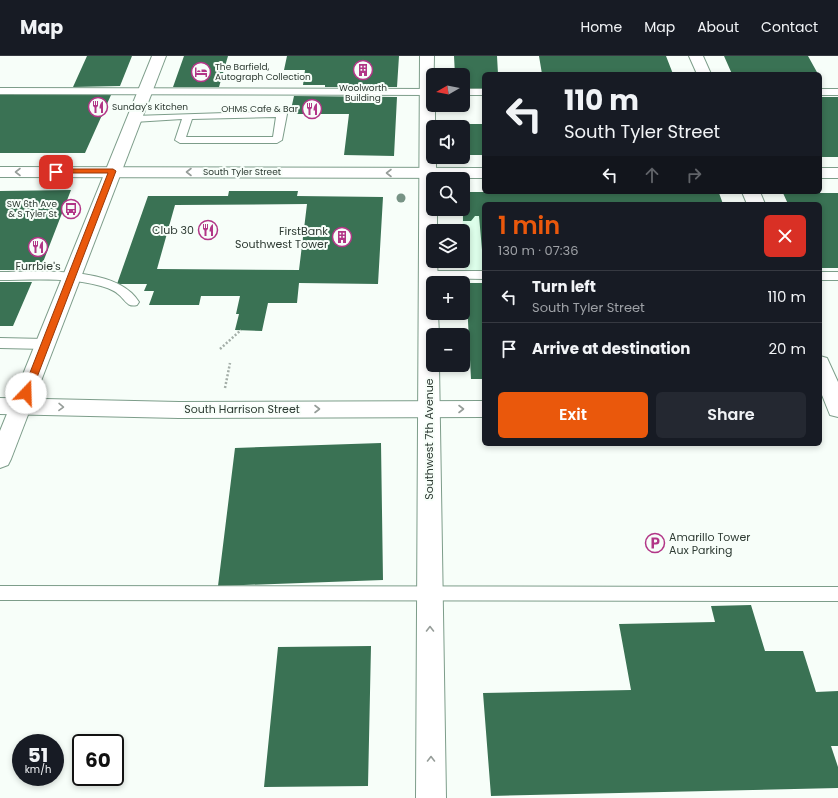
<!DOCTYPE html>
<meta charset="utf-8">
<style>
:root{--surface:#171b24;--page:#242831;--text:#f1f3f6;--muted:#9ea1a6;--line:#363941;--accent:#ea580c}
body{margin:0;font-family:Poppins,sans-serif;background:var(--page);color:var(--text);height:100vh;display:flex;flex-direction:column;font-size:15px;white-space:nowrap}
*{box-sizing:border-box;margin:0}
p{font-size:13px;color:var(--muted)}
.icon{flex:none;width:22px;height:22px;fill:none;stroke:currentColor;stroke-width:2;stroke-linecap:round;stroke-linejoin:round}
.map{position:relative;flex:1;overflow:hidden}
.drawer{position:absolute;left:482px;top:146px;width:340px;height:244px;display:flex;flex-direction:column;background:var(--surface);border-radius:6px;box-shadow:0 2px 6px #0003}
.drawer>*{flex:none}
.top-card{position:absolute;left:482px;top:16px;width:340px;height:122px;border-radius:6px;box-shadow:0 2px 6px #0003;background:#171b24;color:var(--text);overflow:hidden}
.needle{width:26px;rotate:261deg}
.tools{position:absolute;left:426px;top:12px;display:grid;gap:8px}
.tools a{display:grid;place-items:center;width:44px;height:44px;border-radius:6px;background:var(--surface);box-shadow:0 2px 6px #0003;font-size:20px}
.speed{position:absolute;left:12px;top:678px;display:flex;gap:8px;font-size:20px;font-weight:700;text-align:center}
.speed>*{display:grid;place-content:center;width:52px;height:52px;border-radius:50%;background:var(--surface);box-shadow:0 2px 6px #0003;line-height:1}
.speed small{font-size:10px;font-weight:400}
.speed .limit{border:2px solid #111;border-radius:6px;background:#fff;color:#111}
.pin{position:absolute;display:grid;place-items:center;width:34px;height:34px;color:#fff;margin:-17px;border-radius:8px;box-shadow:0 2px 6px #0006}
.me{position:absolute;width:44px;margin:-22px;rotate:21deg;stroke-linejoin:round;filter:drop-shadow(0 0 3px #0008)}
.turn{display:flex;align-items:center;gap:14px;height:84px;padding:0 16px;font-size:18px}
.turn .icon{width:52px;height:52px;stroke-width:2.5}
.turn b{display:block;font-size:28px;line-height:34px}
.lanes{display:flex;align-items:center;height:38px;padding:0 16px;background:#0003;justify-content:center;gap:20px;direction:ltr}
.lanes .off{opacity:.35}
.round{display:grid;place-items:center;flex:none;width:42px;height:42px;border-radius:6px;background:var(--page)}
.headline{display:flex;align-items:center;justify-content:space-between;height:68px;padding:0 16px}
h1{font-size:24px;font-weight:600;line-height:30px;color:var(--accent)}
.primary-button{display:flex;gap:8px;margin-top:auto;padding:8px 16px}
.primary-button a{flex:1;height:46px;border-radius:6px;background:var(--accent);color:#fff;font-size:16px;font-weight:600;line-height:46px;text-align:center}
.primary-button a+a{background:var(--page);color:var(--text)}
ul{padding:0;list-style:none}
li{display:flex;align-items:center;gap:12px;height:52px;padding:0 16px;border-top:1px solid var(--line)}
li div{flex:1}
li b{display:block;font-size:15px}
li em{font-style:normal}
header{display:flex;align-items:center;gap:24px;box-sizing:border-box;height:56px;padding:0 20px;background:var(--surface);border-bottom:1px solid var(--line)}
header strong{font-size:19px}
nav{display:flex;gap:22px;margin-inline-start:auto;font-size:14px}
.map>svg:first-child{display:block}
</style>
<header>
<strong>Map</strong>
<nav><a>Home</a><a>Map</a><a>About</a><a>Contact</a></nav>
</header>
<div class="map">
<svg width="838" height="742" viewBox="0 0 838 742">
<rect width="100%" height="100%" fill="#f7fef9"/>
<!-- built -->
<path fill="#ddfeea" d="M463,136H563L719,137L484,148V214H465L462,153Z"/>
<!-- building -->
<path fill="#3a7254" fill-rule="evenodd" d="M87,0H132L120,30L73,31Z
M184,0H228L219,31H173Z
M287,0H399L397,31H325V29H303L305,14H284Z
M454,0H497L498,18H484V32H463V19H455Z
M539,0H666L673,18H542Z
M724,0H808L818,18H732Z
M0,39H111L85,97H0Z
M294,40L397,41L394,100L344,99L349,58H290Z
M820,41H838V101H820Z
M450,68H484V99H463V71H450Z
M71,134L40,214H0V135Z
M229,135H298L297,140L383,141L378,228L299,227L297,247H268L262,275L235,274L239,258H236L240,240H201L199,249H149L154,235H144L147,228H117L148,140H228ZM307,148L299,214L157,213L175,149Z
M463,136H534V138H564L563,136L719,137L723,148H484L483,205L479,160H475L471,165H463Z
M783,137H838V212H820V148H788Z
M0,226H32L13,270H0Z
M466,227H484V323H471Z
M381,387L383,524L218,530L235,392Z
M751,549L765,595H803L816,636L838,635V690H831L838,711V732L491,740L483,637L631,634L619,568L715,566L711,550Z
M371,590L368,730L264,731L278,591Z"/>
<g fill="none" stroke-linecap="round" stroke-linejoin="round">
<defs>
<path id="service" d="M0,32L433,33V39L0,38Z
M463,33H484V39H463Z
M820,33H838V39H820Z
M282,55L287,58L282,84L277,87H180L175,84L182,63L134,66L129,63L134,60ZM276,61L273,81H186L192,63Z
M428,215H484V223L424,222L422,219L424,216Z
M0,216C38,216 117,209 139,246L137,249C127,252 125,243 118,238C114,234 107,232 101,230C69,221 33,224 0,224Z
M820,216H838V224H820Z
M0,282L45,283L50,285L51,288L50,291L45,293L0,292Z
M0,530L838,531V545L0,544Z"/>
<path id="tertiary" d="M420,0H434L433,49H435V71H433V101H436V123H433V153H437V175H433V205H437L438,227H433V257H438L439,279H433V309H439L446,742H416Z"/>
<path id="secondary" d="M689,0H703L711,18H697Z
M0,111L484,112V122L0,121Z
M820,112H838V122H820Z
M742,136H760L765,148H747Z
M820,300L827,302L838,326V361L830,359L820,334Z
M0,342L179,346L484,345V361L179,362L0,358Z"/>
<path id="primary" d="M152,0H166L11,403L8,409L0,412V375Z"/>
</defs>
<!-- service casing -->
<use href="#service" stroke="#7d9d8a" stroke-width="2"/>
<!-- tertiary casing -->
<use href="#tertiary" stroke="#7d9d8a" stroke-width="2"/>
<!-- secondary casing -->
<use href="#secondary" stroke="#7d9d8a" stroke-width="2"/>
<!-- primary casing -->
<use href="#primary" stroke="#7d9d8a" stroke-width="2"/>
<!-- path -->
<path stroke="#a4aea8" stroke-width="2.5" stroke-dasharray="2 2" stroke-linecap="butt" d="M220,293L241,274
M225,332L230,307"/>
<!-- service -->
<use href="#service" fill="#fff" fill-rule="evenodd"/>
<!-- tertiary -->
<use href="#tertiary" fill="#fff" fill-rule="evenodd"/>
<!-- secondary -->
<use href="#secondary" fill="#fff" fill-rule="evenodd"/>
<!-- primary -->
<use href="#primary" fill="#fff" fill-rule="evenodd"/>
</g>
<!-- trees -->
<circle fill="#779385" cx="401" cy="142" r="4.5"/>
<!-- one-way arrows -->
<defs><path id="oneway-chevron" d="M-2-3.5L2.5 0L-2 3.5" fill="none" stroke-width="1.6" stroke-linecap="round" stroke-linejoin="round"/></defs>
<g stroke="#969d99">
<use href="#oneway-chevron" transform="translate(18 116) rotate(180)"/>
<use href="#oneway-chevron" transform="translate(189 116) rotate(-180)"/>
<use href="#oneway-chevron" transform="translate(389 117) rotate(-180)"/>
<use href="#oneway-chevron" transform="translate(61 351) rotate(1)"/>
<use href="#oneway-chevron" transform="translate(317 353)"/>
<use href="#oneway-chevron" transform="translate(461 353)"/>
<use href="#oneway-chevron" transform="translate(430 573) rotate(-90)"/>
<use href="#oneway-chevron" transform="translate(431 703) rotate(-90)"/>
</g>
<!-- route -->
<path fill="#ea580c" stroke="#983908" d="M56,113H113L116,115L31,337L26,341L22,337L108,117H54L53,116Z"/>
<!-- icons -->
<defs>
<symbol id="building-ring" viewBox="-11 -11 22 22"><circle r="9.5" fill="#f7fef9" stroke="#b23687" stroke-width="1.5"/><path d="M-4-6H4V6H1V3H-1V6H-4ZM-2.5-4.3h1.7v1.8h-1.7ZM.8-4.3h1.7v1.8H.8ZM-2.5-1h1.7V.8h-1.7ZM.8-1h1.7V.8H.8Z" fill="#b23687"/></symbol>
<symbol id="hotel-ring" viewBox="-11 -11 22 22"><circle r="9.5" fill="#f7fef9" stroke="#b23687" stroke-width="1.5"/><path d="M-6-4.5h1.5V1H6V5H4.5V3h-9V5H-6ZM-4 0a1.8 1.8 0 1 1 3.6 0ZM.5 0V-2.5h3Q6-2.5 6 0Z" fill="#b23687"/></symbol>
<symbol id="restaurant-ring" viewBox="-11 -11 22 22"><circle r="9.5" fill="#f7fef9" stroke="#b23687" stroke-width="1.5"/><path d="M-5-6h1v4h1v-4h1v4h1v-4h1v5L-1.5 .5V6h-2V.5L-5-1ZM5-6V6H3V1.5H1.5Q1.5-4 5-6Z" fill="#b23687"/></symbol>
<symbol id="bus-ring" viewBox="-11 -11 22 22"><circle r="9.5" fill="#f7fef9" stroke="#b23687" stroke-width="1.5"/><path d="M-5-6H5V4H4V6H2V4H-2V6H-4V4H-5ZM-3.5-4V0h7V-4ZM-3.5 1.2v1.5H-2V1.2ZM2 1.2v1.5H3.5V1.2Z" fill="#b23687"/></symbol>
<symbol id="parking-ring" viewBox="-11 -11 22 22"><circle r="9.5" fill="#f7fef9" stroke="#b23687" stroke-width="1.5"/><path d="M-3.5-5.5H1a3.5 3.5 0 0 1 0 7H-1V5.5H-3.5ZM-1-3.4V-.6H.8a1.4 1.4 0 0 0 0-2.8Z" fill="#b23687"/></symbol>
</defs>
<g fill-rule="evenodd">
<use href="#building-ring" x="352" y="3" width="22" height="22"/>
<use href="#hotel-ring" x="190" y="5" width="22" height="22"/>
<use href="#restaurant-ring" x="87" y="40" width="22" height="22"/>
<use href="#restaurant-ring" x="301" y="42" width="22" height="22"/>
<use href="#bus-ring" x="60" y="142" width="22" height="22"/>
<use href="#restaurant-ring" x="197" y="163" width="22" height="22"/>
<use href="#building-ring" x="331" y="170" width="22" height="22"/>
<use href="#restaurant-ring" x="27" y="180" width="22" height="22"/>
<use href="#parking-ring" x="644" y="476" width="22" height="22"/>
</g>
<g text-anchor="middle" stroke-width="4" stroke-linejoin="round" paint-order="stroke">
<!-- far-poi labels -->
<g font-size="9" fill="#2e3b33" stroke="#f7fef9" text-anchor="start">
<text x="215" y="14">The Barfield,<tspan x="215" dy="10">Autograph Collection</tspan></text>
<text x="363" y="35" text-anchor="middle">Woolworth<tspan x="363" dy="10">Building</tspan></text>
<text x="112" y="54">Sunday's Kitchen</text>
<text x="298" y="56" text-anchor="end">OHMS Cafe &amp; Bar</text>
<text x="57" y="151" text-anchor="end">SW 6th Ave<tspan x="57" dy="10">&amp; S Tyler St</tspan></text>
</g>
<!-- far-street labels -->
<g font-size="9" fill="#2e3b33" stroke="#f7fef9">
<text x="242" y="119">South Tyler Street</text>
</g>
<!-- poi labels -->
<g font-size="11" fill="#2e3b33" stroke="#f7fef9" text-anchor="end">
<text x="194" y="178">Club 30</text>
<text x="328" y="179">FirstBank<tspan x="328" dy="13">Southwest Tower</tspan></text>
<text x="38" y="214" text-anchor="middle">Furrbie's</text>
<text x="669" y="485" text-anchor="start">Amarillo Tower<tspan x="669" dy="13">Aux Parking</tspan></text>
</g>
<!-- street labels -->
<g font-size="11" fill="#2e3b33" stroke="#f7fef9">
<text x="242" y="357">South Harrison Street</text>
<text transform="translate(429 383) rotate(-90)" y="4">Southwest 7th Avenue</text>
</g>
</g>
</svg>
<div class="tools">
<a><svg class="needle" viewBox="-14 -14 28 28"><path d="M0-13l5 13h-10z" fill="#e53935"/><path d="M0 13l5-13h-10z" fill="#9ea1a6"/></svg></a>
<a><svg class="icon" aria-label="sound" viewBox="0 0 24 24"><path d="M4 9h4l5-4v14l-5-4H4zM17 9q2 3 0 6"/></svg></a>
<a><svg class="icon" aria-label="search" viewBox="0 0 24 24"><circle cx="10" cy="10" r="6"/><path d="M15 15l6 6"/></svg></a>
<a><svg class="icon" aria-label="layers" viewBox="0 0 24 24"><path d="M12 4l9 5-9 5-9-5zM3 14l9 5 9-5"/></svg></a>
<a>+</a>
<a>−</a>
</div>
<div class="speed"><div>51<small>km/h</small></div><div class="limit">60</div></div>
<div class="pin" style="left:56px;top:116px;background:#d93025"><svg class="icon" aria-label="arrive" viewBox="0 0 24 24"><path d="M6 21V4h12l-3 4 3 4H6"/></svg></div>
<svg class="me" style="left:26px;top:337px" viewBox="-20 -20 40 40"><circle r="19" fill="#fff"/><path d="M0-13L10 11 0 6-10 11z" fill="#ea580c"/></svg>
<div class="top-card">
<div class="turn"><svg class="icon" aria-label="left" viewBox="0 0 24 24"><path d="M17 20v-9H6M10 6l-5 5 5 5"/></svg><div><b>110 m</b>South Tyler Street</div></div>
<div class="lanes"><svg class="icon" aria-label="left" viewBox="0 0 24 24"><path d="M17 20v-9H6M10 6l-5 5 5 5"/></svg><svg class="icon off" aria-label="ahead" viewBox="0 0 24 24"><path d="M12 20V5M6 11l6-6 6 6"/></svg><svg class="icon off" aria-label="right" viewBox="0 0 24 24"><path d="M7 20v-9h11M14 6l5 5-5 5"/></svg></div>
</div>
<section class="drawer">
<div class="headline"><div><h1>1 min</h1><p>130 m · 07:36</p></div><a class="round" style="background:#d93025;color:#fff"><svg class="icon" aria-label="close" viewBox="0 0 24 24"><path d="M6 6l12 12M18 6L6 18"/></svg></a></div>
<ul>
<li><svg class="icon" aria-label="left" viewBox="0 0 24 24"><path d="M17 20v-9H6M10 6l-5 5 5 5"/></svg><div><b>Turn left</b><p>South Tyler Street</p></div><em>110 m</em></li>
<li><svg class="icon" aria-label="arrive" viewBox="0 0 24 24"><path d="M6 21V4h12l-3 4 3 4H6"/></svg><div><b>Arrive at destination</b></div><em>20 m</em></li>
</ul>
<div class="primary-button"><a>Exit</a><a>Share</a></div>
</section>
</div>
